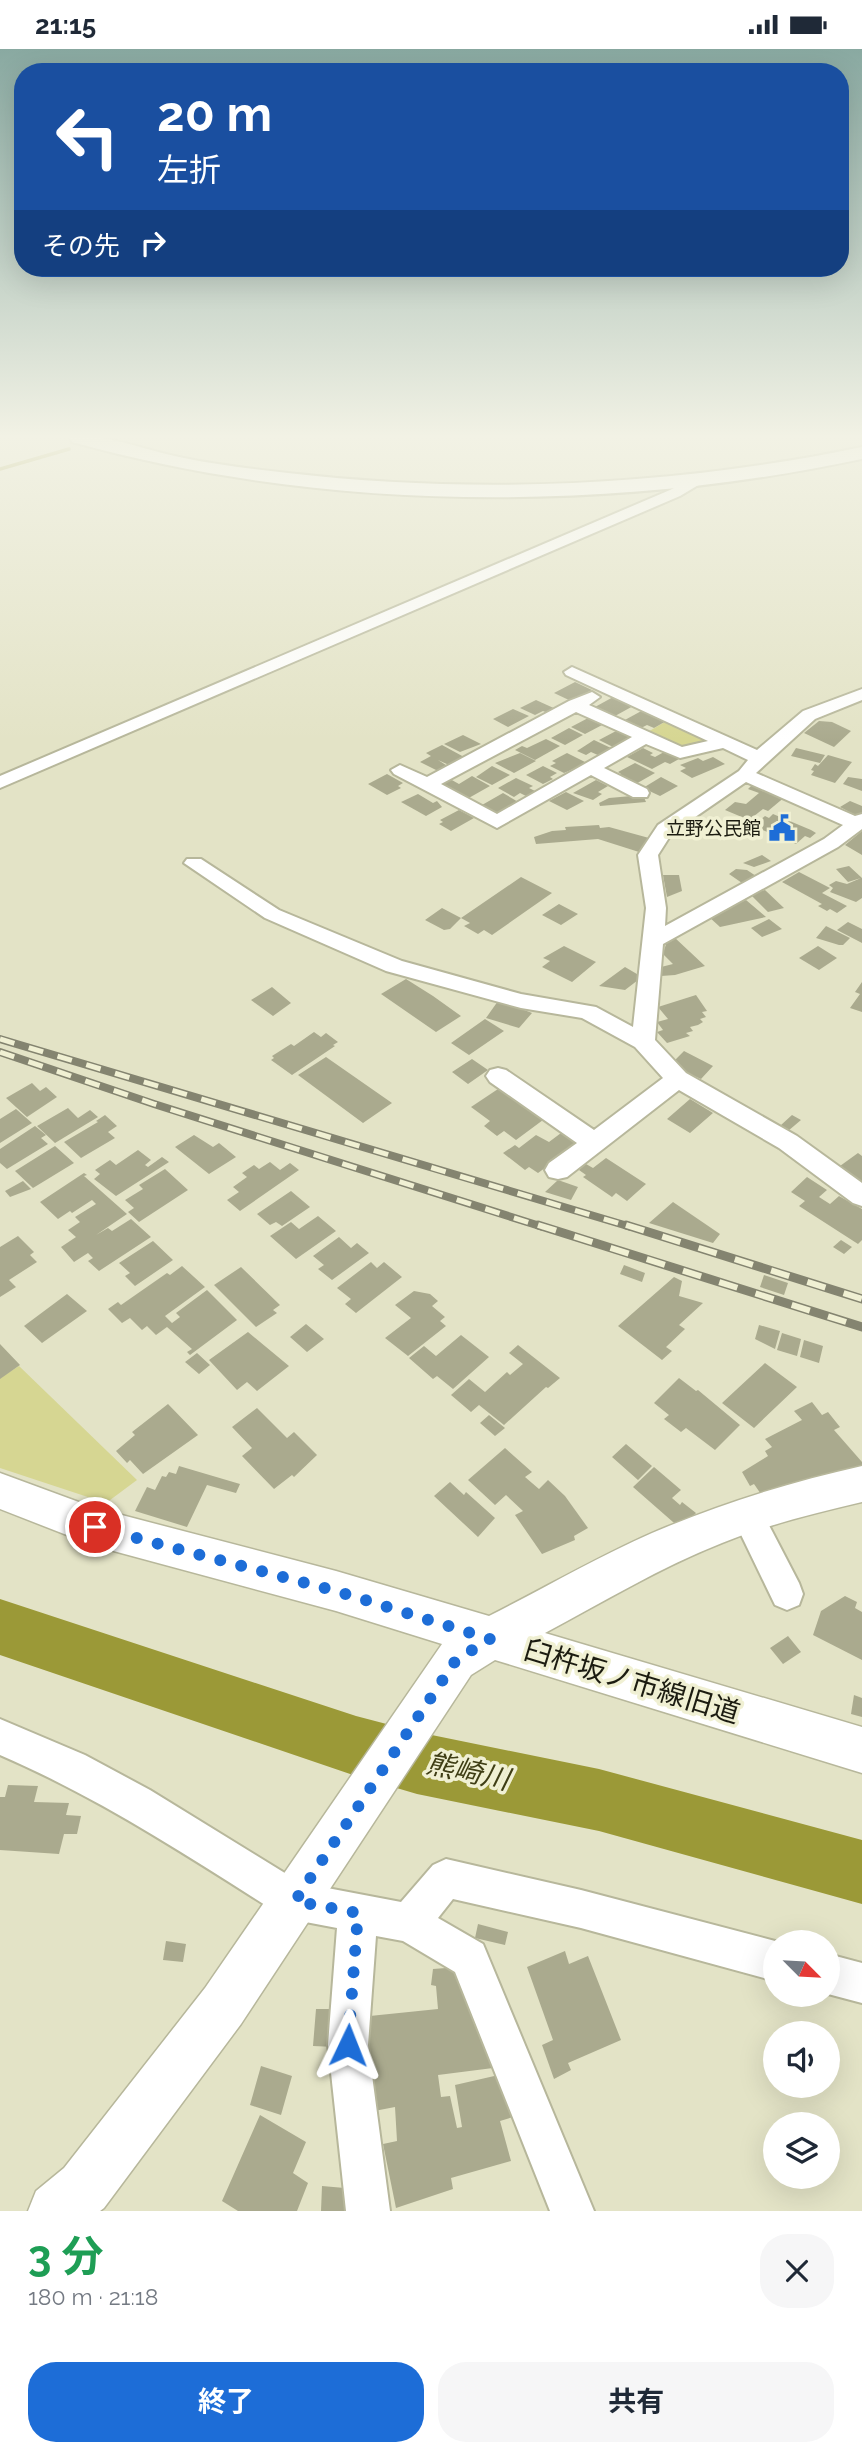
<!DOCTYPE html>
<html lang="ja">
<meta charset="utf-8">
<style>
:root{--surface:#fff;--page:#f6f6f7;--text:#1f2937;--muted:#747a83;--accent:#1d6dd7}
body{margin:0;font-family:Raleway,"Noto Sans JP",sans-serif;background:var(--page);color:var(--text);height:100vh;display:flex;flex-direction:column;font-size:26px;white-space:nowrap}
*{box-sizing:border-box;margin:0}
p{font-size:23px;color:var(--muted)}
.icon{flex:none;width:38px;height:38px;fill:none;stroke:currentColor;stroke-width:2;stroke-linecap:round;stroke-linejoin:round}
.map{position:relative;height:2162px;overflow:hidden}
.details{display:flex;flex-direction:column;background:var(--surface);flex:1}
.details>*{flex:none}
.banner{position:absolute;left:14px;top:14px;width:835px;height:214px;border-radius:28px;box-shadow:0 7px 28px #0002;background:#1a4fa0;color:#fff;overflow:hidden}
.needle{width:46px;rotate:114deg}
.buttons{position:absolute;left:763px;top:1881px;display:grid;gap:14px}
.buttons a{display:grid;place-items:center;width:77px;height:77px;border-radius:50%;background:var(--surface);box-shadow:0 7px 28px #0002;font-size:35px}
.pin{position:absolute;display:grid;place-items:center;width:60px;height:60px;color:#fff;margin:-30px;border:4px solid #fff;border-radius:50%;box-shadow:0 2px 7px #0007}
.me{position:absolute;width:77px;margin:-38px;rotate:2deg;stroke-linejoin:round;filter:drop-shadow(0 0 5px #0008)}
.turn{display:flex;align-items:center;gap:24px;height:147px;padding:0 28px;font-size:32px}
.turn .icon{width:91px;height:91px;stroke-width:2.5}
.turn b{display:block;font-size:49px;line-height:60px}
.then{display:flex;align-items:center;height:66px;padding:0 28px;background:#0003;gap:14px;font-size:26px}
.round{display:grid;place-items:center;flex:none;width:74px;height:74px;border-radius:28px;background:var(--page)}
.head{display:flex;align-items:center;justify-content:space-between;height:119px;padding:0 28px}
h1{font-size:42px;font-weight:700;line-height:52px;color:#1e9e55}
.button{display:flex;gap:14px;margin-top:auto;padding:14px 28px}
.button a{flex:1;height:80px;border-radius:28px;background:var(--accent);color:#fff;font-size:28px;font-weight:700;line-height:80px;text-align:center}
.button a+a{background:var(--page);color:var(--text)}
.status{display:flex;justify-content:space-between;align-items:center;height:49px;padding:0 35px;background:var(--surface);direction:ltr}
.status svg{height:19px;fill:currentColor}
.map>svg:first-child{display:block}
</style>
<div class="status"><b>21:15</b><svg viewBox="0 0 49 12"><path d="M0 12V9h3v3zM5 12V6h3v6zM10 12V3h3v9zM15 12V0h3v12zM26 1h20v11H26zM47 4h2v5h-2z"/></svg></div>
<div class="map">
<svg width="862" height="2162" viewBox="0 0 862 2162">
<rect width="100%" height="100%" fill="#e3e3c6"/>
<!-- green -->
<path fill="#d6d692" d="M670,670L711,692L684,700L646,684Z
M19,1317L137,1431L106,1454L0,1419V1329Z"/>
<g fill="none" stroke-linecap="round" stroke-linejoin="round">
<!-- stream -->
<path stroke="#9b9937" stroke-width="3.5" d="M0,420L69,400"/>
<!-- river -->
<path fill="#9b9937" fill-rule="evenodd" d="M0,1550L356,1667L417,1683L599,1720L862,1791V1855L599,1782L417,1745L356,1727L0,1606Z"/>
</g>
<!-- building -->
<path fill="#aaaa8e" d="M575,633L592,641L571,652L554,644Z
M615,647L635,656L615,667L595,658Z
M536,651L558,661L550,665L543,662L535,666L520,659Z
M513,660L529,667L508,678L493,670Z
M645,660L668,671L654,679L647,676L639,680L623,672Z
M590,668L604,675L585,685L571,678Z
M819,672L832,673L851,682L834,698L804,684Z
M569,679L583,686L565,696L551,689Z
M616,682L633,690L617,700L599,691Z
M463,686L481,695L460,703L444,695Z
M546,690L560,697L535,711L515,701L522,697L527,699Z
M594,691L613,700L600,707L591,703L586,706L577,702Z
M442,696L464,708L449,716L438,711L449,718L440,723L420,713L431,707L426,704Z
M643,699L653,704L650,706L655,708L664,703L679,710L670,715L665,713L652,720L627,708Z
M796,699L825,706L820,714L791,707Z
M520,704L536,712L514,724L495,714Z
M567,704L587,714L564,724L550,717L556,714L552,712Z
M828,706L852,713L835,734L811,726L814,722L811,721L815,715L818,717Z
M713,708L725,715L692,729L680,722L686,719L680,716L698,709L703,712Z
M635,714L655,724L634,736L617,727L621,725L618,723Z
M492,717L510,726L492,736L476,728Z
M543,717L557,724L550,728L553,730L543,735L526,726Z
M387,725L403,734L398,737L401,739L387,746L368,735Z
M472,727L490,737L467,750L441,735L450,730L459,735Z
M661,728L678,737L660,747L643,739Z
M848,728L862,730V742L843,735Z
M516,729L533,737L529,739L539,744L530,749L520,744L514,748L498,739Z
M596,731L608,737L598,743L602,745L593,751L573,744Z
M754,734L786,747L768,762L763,760L749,771L725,761L735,753L746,755L759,744L748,740Z
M566,743L584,752L567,761L549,752Z
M503,744L520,754L499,765L482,756Z
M418,745L433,754L437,752L442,758L426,767L401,753Z
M643,746L646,753L600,757L599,754L609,749Z
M850,752L862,757V766L859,768L840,758Z
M459,761L474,769L451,782L439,775L443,773L440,771Z
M773,765L811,781L816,784L810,789L805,787L796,795L753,777L765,767L769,769Z
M599,776L600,779L609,778L649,789L639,803L598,790L536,795L534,788L552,782L566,781L565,778Z
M862,782V806L845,796Z
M762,806L771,812L754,818L743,814Z
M849,817L862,829V849L856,853L830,843L833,839L829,836L836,832L847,835L861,829L848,833L836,820Z
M736,820L747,821L756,827L742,834L729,825Z
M799,823L830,839L822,844L847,857L837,864L830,860L827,862L818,857L822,855L782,833Z
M663,826H679L682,842L667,848Z
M521,828L552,844L492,886L484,881L478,885L464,877L470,874L461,869Z
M765,841L784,859L768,863L750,845Z
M746,851L766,868L720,878L708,867Z
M559,855L578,865L561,876L542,866Z
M442,859L461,869L450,880L444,881L425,871Z
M769,870L782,880L762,888L751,879Z
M848,873L862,880V894L837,881Z
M826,877L850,889L843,896H839L816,889Z
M674,888L705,917L675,926L661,927V918L673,915L663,905L666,895L664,893Z
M564,897L596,913L572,933L542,918L550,912L543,909Z
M818,897L837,909L819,921L799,909Z
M625,918L642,928L625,941L599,937Z
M406,930L433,947L461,967L436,983L381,945Z
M862,933V963L850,959L860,945L855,943Z
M272,938L291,954L273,967L251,951Z
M696,946L707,962L702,963L706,968L700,970L703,973L698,976L690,978L693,982L686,984L690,987L667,994L657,983L663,981L657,973L668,970L658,958Z
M498,952L519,959L532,964L519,979L486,969Z
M485,970L504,982L469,1006L451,994Z
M314,983L321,988L326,984L338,993L333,996L335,997L292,1026L271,1011L274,1009L272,1007L291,995L294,997Z
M684,1002L713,1017L701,1030L685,1023L675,1011Z
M326,1008L392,1054L363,1074L298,1026Z
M472,1010L488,1021L468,1035L452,1023Z
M32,1034L40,1042L46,1038L57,1048L27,1068L6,1049Z
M498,1040L543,1071L516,1091L504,1082L497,1087L484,1077L490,1072L471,1058Z
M690,1050L713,1064L690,1084L667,1070Z
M68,1059L78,1069L90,1061L98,1068L55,1094L37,1077Z
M16,1060L32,1074L0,1094V1070Z
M105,1066L117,1077L108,1083L115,1089L81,1109L64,1093L98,1073L96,1072Z
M792,1066L801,1071L788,1082L781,1076Z
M35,1077L46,1086L41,1089L48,1095L7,1120L0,1114V1100Z
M561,1084L578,1095L538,1124L529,1118L525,1121L503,1104L515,1096L519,1099L536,1086L549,1093Z
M194,1086L213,1098L219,1094L236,1108L209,1125L175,1098Z
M55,1097L74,1114L33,1139L15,1122Z
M138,1101L151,1111L145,1116L148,1118L162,1108L169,1113L116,1147L94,1130L100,1125L95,1121L110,1111L116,1116Z
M858,1104L862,1107V1133L840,1117Z
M606,1109L646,1135L627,1152L616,1144L612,1148L583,1128L586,1126L579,1121L586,1115L593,1119Z
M270,1113L280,1121L290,1114L299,1121L240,1162L227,1151L239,1143L233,1138L247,1128L242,1124L254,1116L259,1120Z
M165,1120L188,1141L139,1173L128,1163L134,1159L125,1151L143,1140L139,1136Z
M84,1124L87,1126L84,1127L127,1165L96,1186L108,1179L112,1182L131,1170L151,1188L99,1222L88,1212L93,1209L88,1204L74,1213L61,1198L76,1188L68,1181L80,1173L75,1168L96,1155L92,1151L72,1164L70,1162L58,1170L40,1153Z
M807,1128L827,1141L819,1148L830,1155L839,1147L862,1160V1191L858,1195L799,1157L805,1152L791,1143Z
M558,1131L578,1138L571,1151L545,1143Z
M23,1132L31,1140L10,1148L5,1142Z
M291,1142L310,1158L282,1177L276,1173L270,1176L257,1165Z
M673,1153L720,1185L713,1194L649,1174Z
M318,1167L336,1182L296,1210L270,1187L291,1173L299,1180Z
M18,1187L34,1203L30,1206L37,1213L9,1231L16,1238L0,1248V1198Z
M339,1188L351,1199L357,1194L369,1204L332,1231L318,1220L324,1216L313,1207Z
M841,1191L852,1198L844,1205L833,1198Z
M153,1192L173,1211L135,1237L125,1227L130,1224L119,1214Z
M371,1213L377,1219L384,1213L402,1228L356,1264L345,1255L351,1250L337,1239Z
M624,1216L645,1224L642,1233L620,1225Z
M182,1217L205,1238L165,1267L172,1274L180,1268L176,1264L207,1241L237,1271L190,1306L187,1303L192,1300L167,1278L156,1286L147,1277L142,1281L130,1269L122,1274L108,1260L118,1253L121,1256L167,1224L170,1226Z
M241,1218L280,1256L273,1261L277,1264L256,1278L214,1236Z
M764,1226L788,1234L784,1246L760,1238Z
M674,1228L682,1232L679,1247L703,1254L679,1276L685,1280L666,1298L672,1302L662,1311L618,1277Z
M414,1242L430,1245L438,1252L432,1257L445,1268L440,1272L446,1277L408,1307L385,1289L411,1269L395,1256Z
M67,1245L87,1262L42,1294L24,1277Z
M306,1275L324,1290L307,1303L290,1288Z
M759,1276L780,1282L775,1300L755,1290Z
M248,1283L289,1317L257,1342L247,1333L237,1341L209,1311Z
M782,1284L801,1290L797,1307L777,1301Z
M461,1286L489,1308L453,1340L437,1327L433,1330L409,1309L424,1297L436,1307Z
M804,1291L823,1297L819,1314L800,1308Z
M0,1295L20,1316L0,1330Z
M518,1296L560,1329L548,1339L546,1338L504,1376L479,1356L471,1363L451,1346L469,1330L485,1343L507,1323L510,1326L523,1315L509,1304Z
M197,1304L210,1316L199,1325L185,1313Z
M765,1314L797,1338L754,1379L722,1354Z
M679,1329L696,1342L698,1341L740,1376L715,1401L686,1379L681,1383L664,1370L669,1366L654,1354Z
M812,1353L822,1366L828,1363L840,1378L834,1381L862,1413V1417L765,1451L754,1435L750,1437L742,1423L768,1407L765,1402L772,1398L765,1390L802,1371L794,1362Z
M168,1355L198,1386L143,1425L130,1411L127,1414L116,1402L135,1386L132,1383Z
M257,1359L287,1389L294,1383L317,1406L294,1428L292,1426L274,1440L242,1407L252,1399L232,1378Z
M489,1366L505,1379L495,1387L480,1374Z
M626,1395L652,1417L638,1431L612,1408Z
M505,1399L532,1423L525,1428L539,1440L548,1431L565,1447L588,1479L574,1487L575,1491L542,1505L515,1466L523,1462L506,1446L495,1456L468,1431Z
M179,1417L240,1435L236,1444L207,1436L187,1478L135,1462L147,1438L155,1441L162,1427L166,1428L169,1423L176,1425Z
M654,1418L681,1441L672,1449L680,1456L682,1453L696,1464L681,1480L633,1438Z
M450,1433L464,1446L466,1443L495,1469L478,1488L434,1447Z
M845,1547L857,1553L855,1559L862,1563V1611L813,1586L821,1562Z
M788,1587L801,1603L783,1615L770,1599Z
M854,1646L862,1649V1668L851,1665Z
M8,1736L38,1737L34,1753L69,1754L66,1766L81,1767L77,1785H64L59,1805L0,1801V1748H5Z
M478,1875L508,1883L505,1896L475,1889Z
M166,1892L186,1895L183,1913L163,1911Z
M565,1902L569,1915L588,1907L621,1991L568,2014L571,2021L554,2030L542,1996L553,1991L527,1918Z
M459,1918L493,2019L438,2026L441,2048L450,2047L457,2079L462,2078L455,2036L503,2025L516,2067L500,2072L511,2112L451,2129L453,2140L396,2159L383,2095L397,2092L395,2058L369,2063L360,1968L438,1960L436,1937L431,1936L433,1920Z
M316,1960H338L335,1998L313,1997Z
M261,2017L292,2027L281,2066L250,2056Z
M260,2066L306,2093L293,2124L308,2134L297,2162H238L222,2152Z
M322,2137L356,2140L358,2162H321Z"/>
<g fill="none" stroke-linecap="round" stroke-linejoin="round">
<defs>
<path id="minor" d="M695,428L701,432L700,435L680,447L0,739V727L670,441Z
M572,618L757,701L803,662L862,640V651L815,670L756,724L855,767L862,765V780L838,798L663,895L655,991L686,1024L797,1087L862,1134V1157L853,1154L779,1099L679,1041L567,1128L558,1130L549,1128L545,1121L549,1114L577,1094L490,1033L486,1027L490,1021L498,1019L506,1021L594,1081L663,1029L635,998L582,969L521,959L386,922L265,869L184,814L187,810H201L279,861L402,912L521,945L596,958L633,978L646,859L638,806L658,776L739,722L748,711L723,699L680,709L646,695L604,719L647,740L649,744L647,748H633L591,726L497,779L394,725L391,721L400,716L427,728L569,652L592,643L600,648L589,656L682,698L708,692L566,626L564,623ZM576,663L632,688L497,765L441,735ZM746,733L843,776L824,790L665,877L666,859L658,806L672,784Z
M748,1453L759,1457L799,1534L803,1545L799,1556L787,1561L775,1556L732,1467L737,1457Z
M0,1670L85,1706L150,1741L301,1834L401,1853L433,1816L446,1810L581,1841L775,1892L778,1894H775V1932L581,1879L453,1850L438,1869L483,1895L594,2162H550L455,1923L403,1892L376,1887L368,1996L390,2162H346L328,1996L337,1879L295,1871L281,1866C189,1808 100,1749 0,1706Z
M828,1905L862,1914V1954L828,1945Z"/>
<path id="tertiary" d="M862,1417V1453C815,1464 767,1476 722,1494C661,1518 603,1553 545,1584L862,1678V1724L495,1611L471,1626L241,1975L104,2159L100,2162H28L36,2142L64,2119L205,1939L442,1595L336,1562L95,1497L0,1460V1424L95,1459L336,1522L489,1567C543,1540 597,1508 652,1484C720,1455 790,1433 862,1417Z"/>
<path id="trunk" d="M70,389C80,389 91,388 101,389C129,393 156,404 184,409C218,416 253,420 288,424C478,446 675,437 862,398V410C608,464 323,463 72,393Z"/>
</defs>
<!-- minor casing -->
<use href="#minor" stroke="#b7b79b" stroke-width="4"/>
<!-- tertiary casing -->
<use href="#tertiary" stroke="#b7b79b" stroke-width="3"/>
<!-- trunk casing -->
<use href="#trunk" stroke="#b7b79b" stroke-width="4"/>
<!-- minor -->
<use href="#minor" fill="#fff" fill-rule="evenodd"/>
<!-- tertiary -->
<use href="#tertiary" fill="#fff" fill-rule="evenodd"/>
<!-- trunk -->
<use href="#trunk" fill="#fff" fill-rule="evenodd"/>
<defs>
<path id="rail-far1" d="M0,990L631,1178
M0,1003L154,1055L543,1178"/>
<path id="rail" d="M538,1176L862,1278
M626,1176L862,1250"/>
</defs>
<!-- rail-far1 casing -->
<use href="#rail-far1" stroke="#848470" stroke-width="8"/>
<!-- rail casing -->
<use href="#rail" stroke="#848470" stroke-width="9"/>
<!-- rail-far1 -->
<use href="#rail-far1" stroke="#f0f0d3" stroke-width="5" stroke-dasharray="15" stroke-linecap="butt"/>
<!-- rail -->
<use href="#rail" stroke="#f0f0d3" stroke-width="6" stroke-dasharray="19" stroke-linecap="butt"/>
</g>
<!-- sky -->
<linearGradient id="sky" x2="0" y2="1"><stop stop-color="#89a9a1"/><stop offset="0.56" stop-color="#f2f2e5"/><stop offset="1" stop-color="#f2f2e5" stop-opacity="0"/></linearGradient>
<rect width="862" height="692" fill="url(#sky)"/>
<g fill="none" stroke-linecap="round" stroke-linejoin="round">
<!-- route -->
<path stroke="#1d6dd7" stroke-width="12" stroke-dasharray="0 21.6" d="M95,1478L336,1542L490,1590L456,1611L295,1852L358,1864L348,1996"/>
</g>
<!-- icons -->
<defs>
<symbol id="civic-bare" viewBox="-9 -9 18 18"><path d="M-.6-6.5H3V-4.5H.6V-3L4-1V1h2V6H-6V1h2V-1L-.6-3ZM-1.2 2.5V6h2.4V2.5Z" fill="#1d6dd7" stroke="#f0f0d3" stroke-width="2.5" paint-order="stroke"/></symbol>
</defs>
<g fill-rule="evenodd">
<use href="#civic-bare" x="763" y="760" width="38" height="38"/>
</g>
<g text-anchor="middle" stroke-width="7" stroke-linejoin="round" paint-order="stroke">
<!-- far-poi labels -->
<g font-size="19" fill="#1b1b10" stroke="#f0f0d3" text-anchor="end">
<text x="761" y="786">立野公民館</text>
</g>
<!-- near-street labels -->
<g font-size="28" fill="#1b1b10" stroke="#f0f0d3">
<text transform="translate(632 1632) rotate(17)" y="10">臼杵坂ノ市線旧道</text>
</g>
<!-- near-water labels -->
<g font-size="28" font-style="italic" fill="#3f3e15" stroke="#f0f0d3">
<text transform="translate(468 1722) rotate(12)" y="10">熊崎川</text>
</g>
</g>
</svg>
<div class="buttons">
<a><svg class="needle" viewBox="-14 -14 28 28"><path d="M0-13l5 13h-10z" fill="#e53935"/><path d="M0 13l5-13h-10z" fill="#747a83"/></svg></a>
<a><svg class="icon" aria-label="sound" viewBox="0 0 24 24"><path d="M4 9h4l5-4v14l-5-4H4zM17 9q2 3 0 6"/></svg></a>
<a><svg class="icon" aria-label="layers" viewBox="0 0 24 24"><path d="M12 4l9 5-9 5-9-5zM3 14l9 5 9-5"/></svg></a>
</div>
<div class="pin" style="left:95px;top:1478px;background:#d93025"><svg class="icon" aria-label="arrive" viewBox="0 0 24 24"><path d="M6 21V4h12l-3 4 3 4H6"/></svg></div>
<svg class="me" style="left:348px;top:1996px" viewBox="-20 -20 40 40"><path d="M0-17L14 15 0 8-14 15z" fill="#1d6dd7" stroke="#fff" stroke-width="4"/></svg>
<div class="banner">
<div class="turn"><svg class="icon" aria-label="left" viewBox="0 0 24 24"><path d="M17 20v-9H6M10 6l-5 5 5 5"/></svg><div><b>20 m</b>左折</div></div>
<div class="then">その先<svg class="icon" aria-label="right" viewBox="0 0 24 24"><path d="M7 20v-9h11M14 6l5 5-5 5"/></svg></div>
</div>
</div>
<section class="details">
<div class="head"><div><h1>3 分</h1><p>180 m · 21:18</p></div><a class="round"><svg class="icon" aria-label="close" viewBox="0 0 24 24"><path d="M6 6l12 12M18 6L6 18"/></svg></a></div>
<div class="button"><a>終了</a><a>共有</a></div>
</section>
